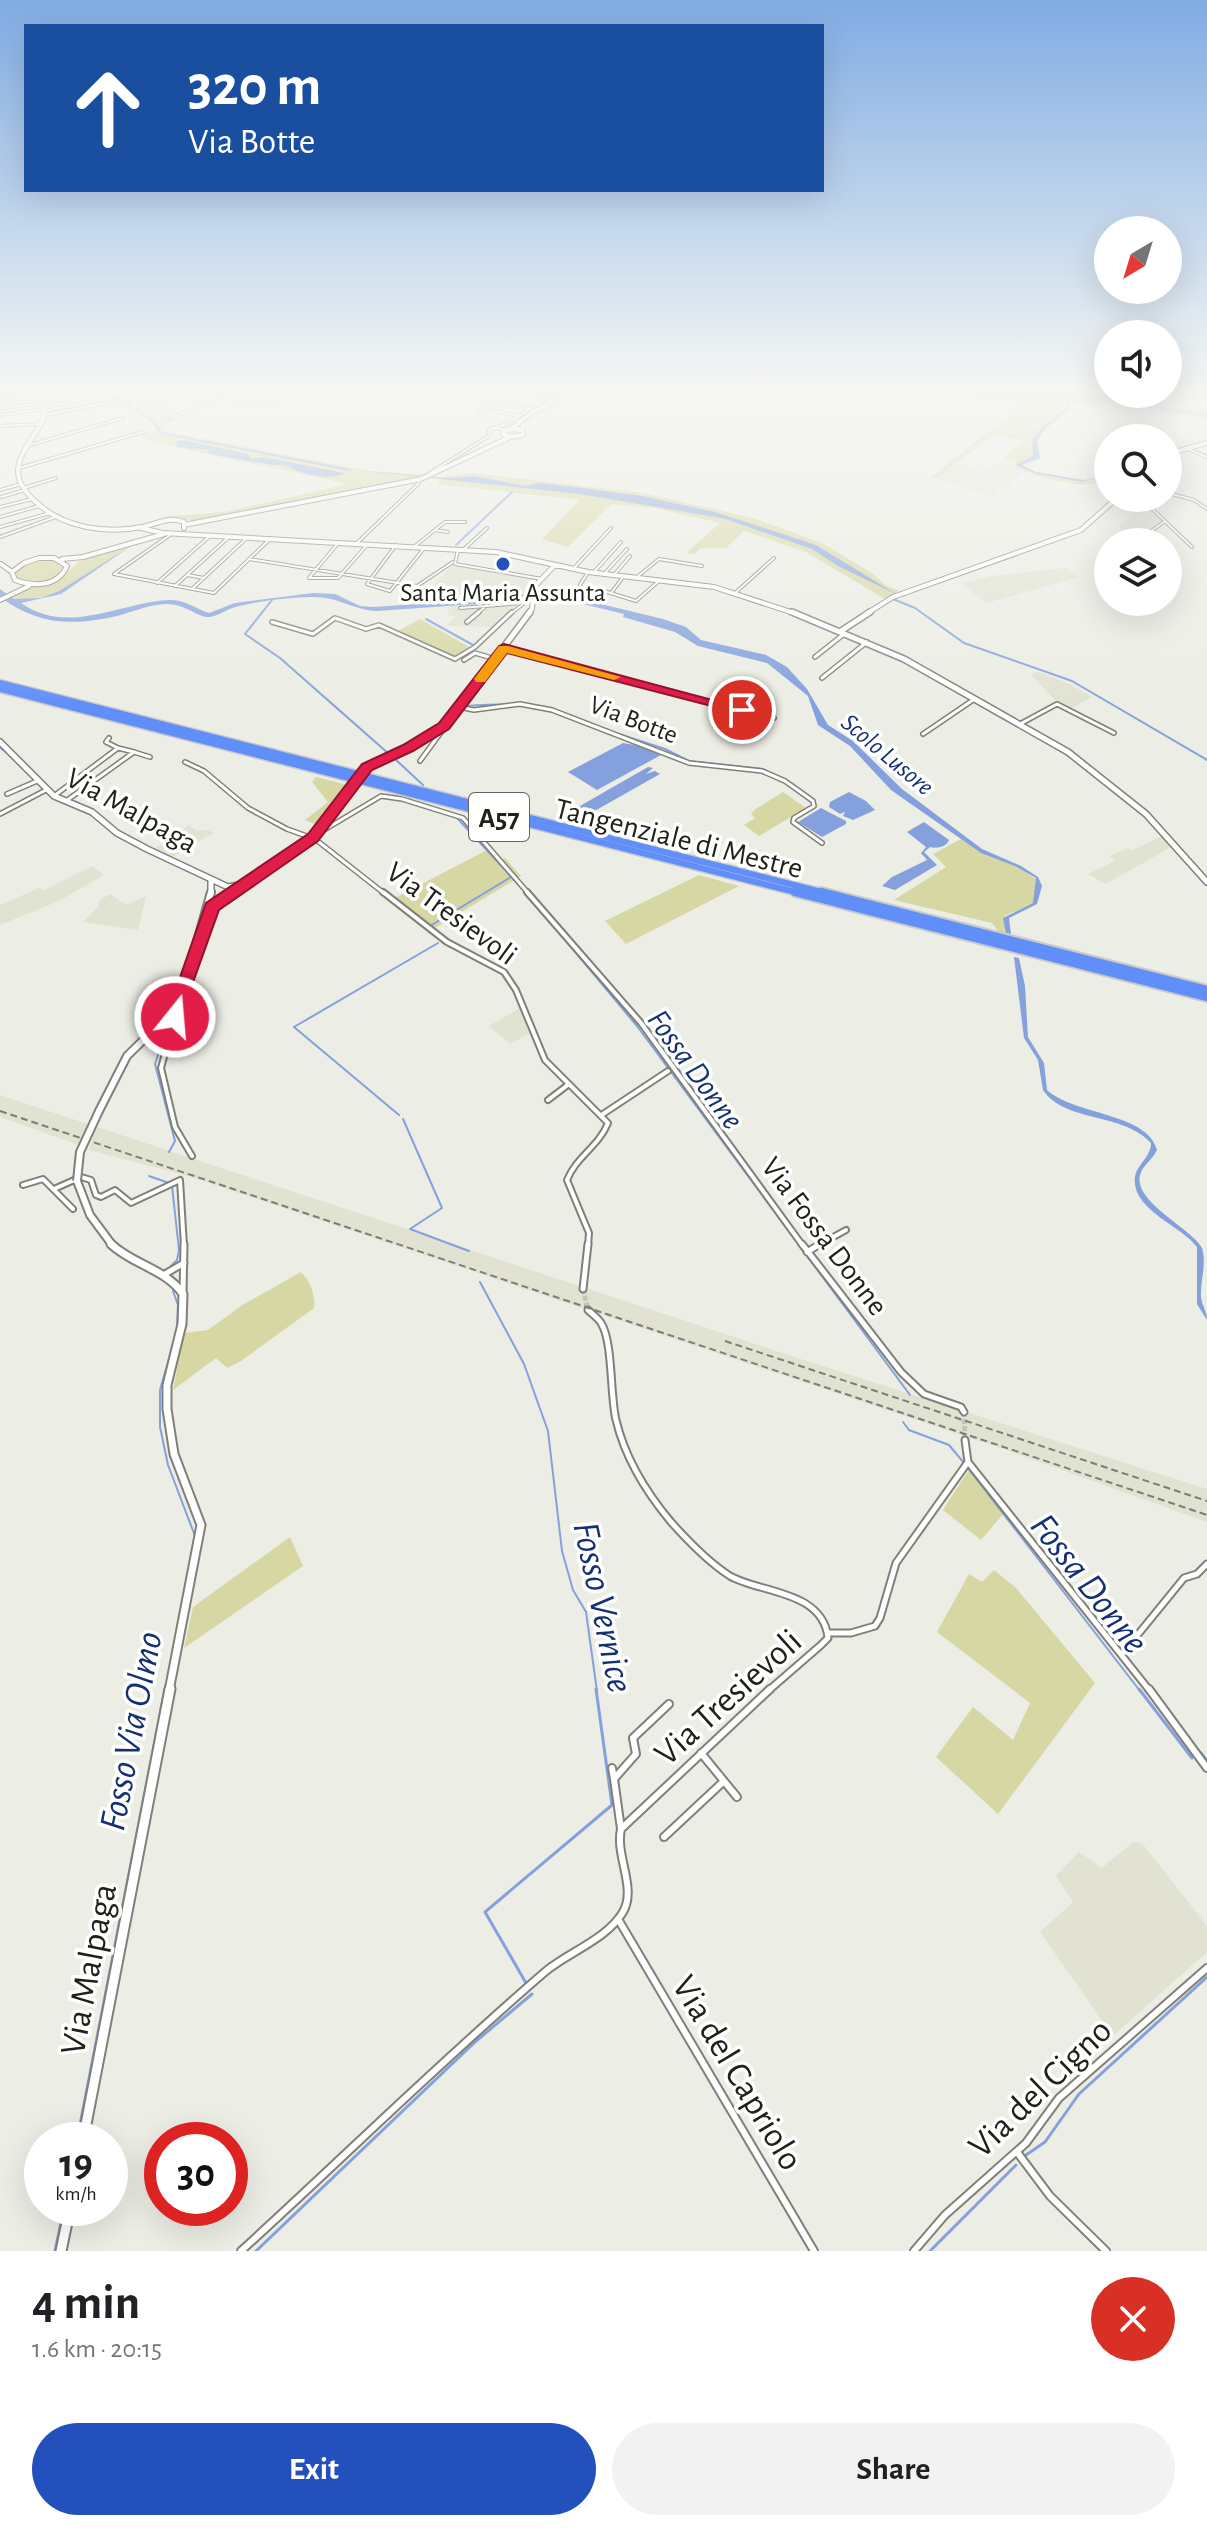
<!DOCTYPE html>
<meta charset="utf-8">
<style>
:root{--surface:#fff;--page:#f2f2f2;--text:#202124;--muted:#757577;--accent:#2450be}
body{margin:0;font-family:"Alegreya Sans",sans-serif;background:var(--page);color:var(--text);height:100vh;display:flex;flex-direction:column;font-size:30px;white-space:nowrap}
*{box-sizing:border-box;margin:0}
p{font-size:26px;color:var(--muted)}
.icon{flex:none;width:44px;height:44px;fill:none;stroke:currentColor;stroke-width:2;stroke-linecap:round;stroke-linejoin:round}
.map{position:relative;height:2251px;overflow:hidden}
.drawer{display:flex;flex-direction:column;background:var(--surface);flex:1}
.drawer>*{flex:none}
.hud{position:absolute;left:24px;top:24px;width:800px;height:168px;border-radius:0px;box-shadow:0 8px 32px #0002;background:#1a4fa0;color:#fff;overflow:hidden}
.needle{width:52px;rotate:218deg}
.tools{position:absolute;left:1094px;top:216px;display:grid;gap:16px}
.tools a{display:grid;place-items:center;width:88px;height:88px;border-radius:50%;background:var(--surface);box-shadow:0 8px 32px #0002;font-size:40px}
.speed{position:absolute;left:24px;top:2122px;display:flex;gap:16px;font-size:40px;font-weight:700;text-align:center}
.speed>*{display:grid;place-content:center;width:104px;height:104px;border-radius:50%;background:var(--surface);box-shadow:0 8px 32px #0002;line-height:1}
.speed small{font-size:20px;font-weight:400}
.speed .limit{border:12px solid #d22;background:#fff;color:#111}
.pin{position:absolute;display:grid;place-items:center;width:68px;height:68px;color:#fff;margin:-34px;border:4px solid #fff;border-radius:50%;box-shadow:0 2px 8px #0007}
.me{position:absolute;width:88px;margin:-44px;rotate:17deg;stroke-linejoin:round;filter:drop-shadow(0 0 6px #0008)}
.turn{display:flex;align-items:center;gap:28px;height:168px;padding:0 32px;font-size:36px}
.turn .icon{width:104px;height:104px;stroke-width:2.5}
.turn b{display:block;font-size:56px;line-height:68px}
.round{display:grid;place-items:center;flex:none;width:84px;height:84px;border-radius:42px;background:var(--page)}
.headline{display:flex;align-items:center;justify-content:space-between;height:136px;padding:0 32px}
h1{font-size:48px;font-weight:700;line-height:60px}
.primary-button{display:flex;gap:16px;margin-top:auto;padding:16px 32px}
.primary-button a{flex:1;height:92px;border-radius:48px;background:var(--accent);color:#fff;font-size:32px;font-weight:700;line-height:92px;text-align:center}
.primary-button a+a{background:var(--page);color:var(--text)}
.map>svg:first-child{display:block}
</style>
<div class="map">
<svg width="1207" height="2251" viewBox="0 0 1207 2251">
<rect width="100%" height="100%" fill="#ecede4"/>
<!-- built -->
<path fill="#e2e2d2" d="M1004,457L1018,461L1014,465L1024,471L994,497L935,479L958,463L984,472Z
M1145,503L1163,523L1141,538L1118,527Z
M451,566L530,578L534,581L524,593L512,596L417,603Z
M1066,568L1079,577L987,603L961,584L991,576Z
M521,601L496,627L446,626L455,617L448,614L449,606Z
M1039,672L1070,684L1092,697L1070,709L1056,701L1033,677L1032,673Z
M189,825L197,831L208,830L213,833L172,857L155,849Z
M1162,836L1171,847L1138,866L1105,884L1088,874L1115,861L1109,856L1128,848L1133,850Z
M92,866L104,875L59,901L0,925V905L39,888L44,890Z
M110,894L127,905L146,896L138,930L83,922L99,906V901Z
M520,1008L529,1034L510,1044L489,1026Z
M0,1095L807,1361L1207,1489V1522L1006,1450L188,1176L89,1150L93,1137L86,1134L82,1146L0,1117Z
M1133,1842L1142,1843L1207,1926V1952L1113,2036L1040,1932L1073,1902L1056,1876L1079,1852L1102,1868Z"/>
<!-- green -->
<path fill="#d7d7a4" d="M107,392H112L135,408L156,398L170,403L159,411L172,417L166,422V430L170,432L370,471L426,475L246,513L194,521L171,517L152,523H149L170,516L224,512L348,484L151,442L140,434L155,430L156,425C144,409 121,407 107,392Z
M1028,398L1066,401L1067,407L1040,429L1032,440L1034,456L1015,465L1037,474L1082,482L1108,477C1089,495 1029,475 1013,465L1017,461L1004,457L1023,441L994,435L935,479L931,478Z
M472,473L643,493L753,518L822,543L872,573L885,585L899,591L885,599L806,552L744,531L726,548H701L695,554L686,553L720,523L655,508L611,504L568,547L542,539L580,500L437,484L442,477Z
M134,544C105,562 44,613 9,597L20,589L59,580L83,558Z
M41,559L56,560L64,570C50,585 34,584 15,578V571Z
M420,619L471,648L451,658L398,631Z
M316,777L347,785L320,826L305,820L328,802L312,782Z
M783,792L806,808L759,836L744,825L755,818L751,814L754,810Z
M961,839C985,856 1016,861 1038,881L1034,903L1004,916L1006,933L998,931L992,923L894,900L946,867L933,854Z
M489,849L500,860L505,858L521,876L435,928L395,898Z
M699,875L739,886L626,944L605,921Z
M301,1272C310,1280 316,1297 314,1308L241,1361L227,1368L216,1358L173,1390L184,1333L208,1330L244,1304Z
M970,1468L1005,1512L981,1540L943,1510Z
M290,1537L303,1566L184,1648L193,1607Z
M994,1570L1016,1588L1095,1683L998,1814L936,1757L973,1707L1013,1740L1030,1703L937,1632L969,1574L982,1582Z"/>
<!-- water -->
<path fill="#84a1dd" d="M1020,392L1129,397L1156,394L1139,400L1067,398L1070,409L1045,429L1037,441L1040,458L1022,465L1036,472L1084,480L1108,475L1082,482L1037,474L1015,465L1033,456L1032,441L1040,429L1067,407L1066,401Z
M184,440L248,454L252,459L263,457L344,473C334,482 296,473 286,465H272L210,454L207,449L195,450L176,446L178,441Z
M348,469L445,478L475,476L524,486L539,483L575,487L642,496L715,512L816,545L896,594L838,566L812,549L722,518L579,494Z
M134,544L61,594L21,603C67,636 119,603 168,600C185,599 194,608 209,613L235,603L313,593L335,594L360,606L373,607L489,599L547,591L663,619L686,627L701,640L766,655L787,667L807,689L828,725L853,741L902,789L982,849L1021,866L1038,877L1042,886L1037,904L1009,918L1011,934L1006,933L1003,918L1033,903L1036,878L1015,866L981,853L891,790L850,746L818,725L808,696L767,663L698,646L675,632L623,617L624,614L546,595L506,602L377,611C354,610 336,596 312,597C288,597 262,601 239,606C229,608 220,615 210,617C197,618 186,603 164,604C148,605 132,612 117,616C71,626 38,625 0,597V589L14,599L41,598L59,591Z
M623,743L635,745L661,755L597,790L568,772Z
M648,767L653,768L646,774L655,771L660,774L591,813L573,810Z
M849,792L866,801L875,810L853,820L843,816L845,812L840,814L829,807L830,802Z
M821,808L846,821V824L822,837L798,822Z
M924,822L949,840C947,847 936,849 930,847L924,852L937,865L895,890L882,886L892,877L927,860L921,853L926,847L907,832Z
M1014,957L1019,958L1025,986L1028,1037L1044,1063L1047,1090C1074,1115 1148,1113 1157,1150C1153,1159 1142,1166 1140,1175C1133,1202 1191,1228 1202,1248C1207,1264 1200,1281 1201,1297C1202,1306 1207,1311 1207,1320L1197,1304V1247C1181,1225 1131,1210 1135,1177C1137,1164 1151,1157 1151,1143C1123,1112 1065,1123 1043,1090L1038,1060L1024,1038Z"/>
<g fill="none" stroke-linecap="round" stroke-linejoin="round">
<!-- stream-far1 -->
<path stroke="#84a1dd" stroke-width="2" d="M108,392L152,420L161,433L350,470
M456,545L512,492
M893,599L915,608L964,643L1072,681L1207,760
M272,600L245,634L280,658L389,754
M414,602L425,589
M426,619L473,645
M506,649L465,706C523,702 541,702 595,725
M616,733L665,749L689,761L763,769L796,787
M0,747L3,750
M394,758L423,785
M429,806L453,814
M458,819L520,886L637,1026L910,1395
M446,938L430,926L511,877
M177,998L186,968
M168,1025L155,1064L175,1141L169,1152
M399,1115L294,1027L438,943
M403,1119L442,1208L410,1229L469,1251
M149,1176L169,1183
M171,1266L177,1260L179,1250L172,1186
M480,1282L524,1364L548,1431L562,1551L573,1590L586,1612L597,1691
M173,1291L178,1305L177,1330
M903,1422L909,1430L949,1445L964,1463
M968,1468L1140,1691
M165,1691L195,1536L168,1465L160,1427V1390L172,1348"/>
<!-- stream -->
<path stroke="#84a1dd" stroke-width="3" d="M1139,1689L1192,1758
M1201,1753L1207,1761
M526,1983L485,1912L612,1805L596,1689
M77,2140L165,1689
M1026,2155L1045,2142L1079,2094L1207,1977
M55,2251L64,2208
M256,2251L475,2042L532,1994
M930,2251L1016,2165"/>
<!-- street-tunnel -->
<path stroke="#c3c4bc" stroke-width="5" stroke-dasharray="5 2" stroke-linecap="butt" d="M583,1289L588,1310
M964,1412L965,1440"/>
<defs>
<path id="street-far4" d="M1016,392L1024,397
M1194,392H1198
M2,395L30,392
M36,396L53,392
M487,396H505L509,393L550,395
M223,398L272,404
M123,401L150,392
M2,402L37,397
M493,402L529,409
M1130,403L1151,400L1161,394
M43,404L94,392
M2,408L42,403
M45,411L110,398L117,403
M479,412L485,409L519,416
M0,415L45,409
M45,415L106,403
M170,419L229,392
M0,426L42,424
M491,428L506,430
M30,445L123,418
M1190,450L1207,457
M1168,460L1180,466L1172,471
M19,468L143,432
M430,473L490,435L489,430L506,424L554,394L602,392
M24,488L56,478
M0,490L21,484
M1168,493L1194,500L1207,509
M1,497L25,490
M1147,498L1146,503L1192,547
M0,507L32,499
M0,517L39,506
M0,527L50,513
M435,530L448,532
M0,537L58,516
M339,542L309,578H338L367,545
M1136,542L1165,521
M357,543L419,483
M396,545L367,584L390,591L425,547
M415,546L445,522H465
M458,550L455,564L542,579
M463,550L487,528
M249,559L417,586L453,562
M573,569L611,528
M594,572L621,542
M114,574L214,593L271,538
M114,574L170,535
M604,574L627,549
M187,575L204,578
M614,575L630,556
M637,577L659,559L702,566
M157,583L211,535
M580,585L588,572
M175,586L230,536
M192,589L248,537
M601,590L636,601L660,580
M611,593L624,576
M735,593L774,558
M460,608L521,603
M476,614L484,608
M510,614L526,602"/>
<path id="street-far3" d="M272,622L313,634L335,618L366,629L379,625L455,659L475,647L512,612
M467,622L479,612
M504,648L774,718
M815,657L844,634
M464,660L475,653L495,659
M822,678L867,642
M459,707L474,710L520,704L552,710L689,763L762,771L785,781L813,801L814,806L794,818L793,822L822,843
M1020,724L1057,704L1114,733
M923,734L973,700
M118,748L134,752
M420,761L442,731L440,729
M185,762L204,771L248,808L287,829L315,839L385,894
M7,794L37,781
M54,796L118,748L106,742L109,738
M66,801L134,752L150,757
M0,814L46,790
M319,833L381,796L402,799L463,818L529,894"/>
<path id="street-far2" d="M383,892L447,942L504,972L516,990L545,1060L608,1123C599,1146 576,1157 567,1180L589,1233L588,1246
M527,892L641,1023L803,1246
M173,1012L175,1017L161,1068L175,1127L192,1156
M548,1100L569,1084
M603,1114L668,1071
M23,1185L43,1179L73,1209
M54,1189L81,1177L91,1180L96,1195L101,1197L115,1190L131,1203L180,1180L184,1246
M817,1246L846,1230"/>
<path id="street-far1" d="M802,1244L901,1372L924,1394L961,1407L964,1412
M807,1252L820,1244
M165,1274L184,1263
M583,1289L588,1244
M183,1293L184,1244
M588,1310C592,1314 598,1318 601,1323C613,1341 610,1396 616,1420C625,1458 646,1492 671,1522C688,1541 708,1562 730,1576C759,1593 823,1590 828,1638L821,1645L768,1691
M965,1440L968,1462L1150,1691
M829,1633H851L875,1626L880,1618L896,1563L968,1462
M1122,1654L1184,1578L1197,1574L1207,1564"/>
<path id="street" d="M1149,1689L1207,1768
M701,1753L737,1797
M612,1768L614,1779
M621,1829L614,1779L636,1754L633,1738L669,1704
M664,1837L724,1781
M618,1919L814,2251
M1017,2152L1050,2196L1106,2251
M241,2251C343,2158 441,2061 546,1971C569,1952 607,1939 623,1912C637,1888 615,1856 621,1829L770,1689
M914,2251L945,2215L1026,2143L1059,2098L1207,1968"/>
<path id="secondary-far4" d="M30,392L42,403L45,415C38,434 19,450 18,471C18,484 27,494 36,502C63,528 106,534 142,527C157,524 168,516 184,522V528
M512,428L533,412L570,394
M517,429L523,431V435L511,437L503,434L506,430Z
M1168,454L1207,443
M184,525L421,479L510,437
M141,528L163,533L496,552L588,572L714,587L797,614
M39,558H54L67,566C58,587 34,587 15,580L12,572L24,563Z
M62,559L83,557L164,534
M1,564L12,572
M0,600L29,586
M528,614L532,609L534,587L555,565
M866,614L893,597L1081,530L1117,498"/>
<path id="secondary-far3" d="M792,612L904,659L1068,752L1146,814L1207,882
M841,631L870,612
M0,742L54,796L92,812L117,833L147,849L228,887L245,884L313,838L329,821L349,787
M367,767L408,748L446,724L530,612
M211,881V894
M231,894L242,886"/>
<path id="secondary-far2" d="M209,910L234,892
M99,1111L127,1056L179,1005L211,892
M77,1181L90,1215L113,1246"/>
<path id="secondary-far1" d="M111,1244C133,1265 166,1269 183,1294L182,1324L167,1385V1409L174,1454L201,1525L169,1691"/>
<path id="secondary" d="M83,2140L170,1689
M61,2251L70,2208"/>
<path id="primary" d="M937,392L1118,402L1207,415"/>
<path id="highway-far1" d="M0,683L829,894
M0,689L803,894"/>
<path id="highway" d="M795,892L1207,997
M821,892L1207,990"/>
</defs>
<!-- street-far4 casing -->
<use href="#street-far4" stroke="#7f8078" stroke-width="4"/>
<!-- street-far3 casing -->
<use href="#street-far3" stroke="#7f8078" stroke-width="6"/>
<!-- street-far2 casing -->
<use href="#street-far2" stroke="#7f8078" stroke-width="8"/>
<!-- street-far1 casing -->
<use href="#street-far1" stroke="#7f8078" stroke-width="9"/>
<!-- street casing -->
<use href="#street" stroke="#7f8078" stroke-width="10"/>
<!-- secondary-far4 casing -->
<use href="#secondary-far4" stroke="#7f8078" stroke-width="6"/>
<!-- secondary-far3 casing -->
<use href="#secondary-far3" stroke="#7f8078" stroke-width="8"/>
<!-- secondary-far2 casing -->
<use href="#secondary-far2" stroke="#7f8078" stroke-width="10"/>
<!-- secondary-far1 casing -->
<use href="#secondary-far1" stroke="#7f8078" stroke-width="11"/>
<!-- secondary casing -->
<use href="#secondary" stroke="#7f8078" stroke-width="13"/>
<!-- primary casing -->
<use href="#primary" stroke="#c9c9c9" stroke-width="6"/>
<!-- highway-far1 casing -->
<use href="#highway-far1" stroke="#c9c9c9" stroke-width="9"/>
<!-- highway casing -->
<use href="#highway" stroke="#c9c9c9" stroke-width="12"/>
<!-- street-far4 -->
<use href="#street-far4" stroke="#fff" stroke-width="2"/>
<!-- street-far3 -->
<use href="#street-far3" stroke="#fff" stroke-width="3"/>
<!-- street-far2 -->
<use href="#street-far2" stroke="#fff" stroke-width="4"/>
<!-- street-far1 -->
<use href="#street-far1" stroke="#fff" stroke-width="5"/>
<!-- street -->
<use href="#street" stroke="#fff" stroke-width="6"/>
<!-- secondary-far4 -->
<use href="#secondary-far4" stroke="#fff" stroke-width="4"/>
<!-- secondary-far3 -->
<use href="#secondary-far3" stroke="#fff" stroke-width="5"/>
<!-- secondary-far2 -->
<use href="#secondary-far2" stroke="#fff" stroke-width="6"/>
<!-- secondary-far1 -->
<use href="#secondary-far1" stroke="#fff" stroke-width="7"/>
<!-- secondary -->
<use href="#secondary" stroke="#fff" stroke-width="9"/>
<!-- primary -->
<use href="#primary" stroke="#a0bcfc" stroke-width="4"/>
<!-- highway-far1 -->
<use href="#highway-far1" stroke="#608ffa" stroke-width="6"/>
<!-- highway -->
<use href="#highway" stroke="#608ffa" stroke-width="8"/>
<!-- rail -->
<path stroke="#7d7d77" stroke-width="2" stroke-dasharray="7 4" stroke-linecap="butt" d="M520,392H574
M0,1111L1207,1515
M725,1341L1207,1501"/>
<defs>
<path id="secondary-bridge-far1" d="M349,787L367,767"/>
<path id="secondary-bridge" d="M77,1181L80,1152L99,1111"/>
</defs>
<!-- secondary-bridge-far1 casing -->
<use href="#secondary-bridge-far1" stroke="#7f8078" stroke-width="8" stroke-linecap="butt"/>
<!-- secondary-bridge casing -->
<use href="#secondary-bridge" stroke="#7f8078" stroke-width="10" stroke-linecap="butt"/>
<!-- secondary-bridge-far1 -->
<use href="#secondary-bridge-far1" stroke="#fff" stroke-width="5"/>
<!-- secondary-bridge -->
<use href="#secondary-bridge" stroke="#fff" stroke-width="6"/>
</g>
<!-- sky -->
<linearGradient id="sky" x2="0" y2="1"><stop stop-color="#80ace4"/><stop offset="0.55" stop-color="#f6f7f3"/><stop offset="1" stop-color="#f6f7f3" stop-opacity="0"/></linearGradient>
<rect width="1207" height="707" fill="url(#sky)"/>
<!-- route -->
<path fill="#e11d48" stroke="#92132f" stroke-width="2" d="M504,644L749,710L742,714L507,653L449,729L413,751L372,770L318,841L219,910L182,1013L184,1017L175,1023L169,1021L165,1012L171,1003L206,903L308,834L362,764L403,745L439,723L499,646Z"/>
<!-- slow -->
<path fill="#f59e0b" d="M499,646H508L621,677L614,680L507,653L485,682H476L474,679Z"/>
<!-- markers -->
<circle fill="#2450be" stroke="#fffffe" stroke-width="3" cx="503" cy="564" r="8"/>
<g text-anchor="middle" stroke-width="7" stroke-linejoin="round" paint-order="stroke">
<!-- far-poi labels -->
<g font-size="26" fill="#20201d" stroke="#fffffe">
<text x="503" y="601">Santa Maria Assunta</text>
</g>
<!-- far-street labels -->
<g font-size="26" fill="#20201d" stroke="#fffffe">
<text transform="translate(634 719) rotate(21)" y="9">Via Botte</text>
</g>
<!-- far-water labels -->
<g font-size="26" font-style="italic" fill="#153075" stroke="#fffffe">
<text transform="translate(888 754) rotate(40)" y="9">Scolo Lusore</text>
</g>
<!-- shield labels -->
<rect fill="#fffffe" stroke="#636360" stroke-width="2" x="469" y="793" width="60" height="48" rx="6"/>
<g font-size="28" font-weight="bold" fill="#20201d">
<text x="499" y="827">A57</text>
</g>
<!-- street labels -->
<g font-size="30" fill="#20201d" stroke="#fffffe">
<text transform="translate(132 810) rotate(29)" y="10">Via Malpaga</text>
<text transform="translate(679 838) rotate(14)" y="10">Tangenziale di Mestre</text>
<text transform="translate(452 913) rotate(36)" y="10">Via Tresievoli</text>
<text transform="translate(825 1236) rotate(53)" y="10">Via Fossa Donne</text>
</g>
<!-- water labels -->
<g font-size="32" font-style="italic" fill="#153075" stroke="#fffffe">
<text transform="translate(696 1069) rotate(54)" y="11">Fossa Donne</text>
</g>
<!-- near-street labels -->
<g font-size="36" fill="#20201d" stroke="#fffffe">
<text transform="translate(727 1696) rotate(-42)" y="13">Via Tresievoli</text>
<text transform="translate(87 1969) rotate(-79)" y="13">Via Malpaga</text>
<text transform="translate(739 2072) rotate(59)" y="13">Via del Capriolo</text>
<text transform="translate(1039 2087) rotate(-44)" y="13">Via del Cigno</text>
</g>
<!-- near-water labels -->
<g font-size="38" font-style="italic" fill="#153075" stroke="#fffffe">
<text transform="translate(1090 1583) rotate(52)" y="13">Fossa Donne</text>
<text transform="translate(604 1607) rotate(78)" y="13">Fosso Vernice</text>
<text transform="translate(130 1731) rotate(-79)" y="13">Fosso Via Olmo</text>
</g>
</g>
</svg>
<div class="tools">
<a><svg class="needle" viewBox="-14 -14 28 28"><path d="M0-13l5 13h-10z" fill="#e53935"/><path d="M0 13l5-13h-10z" fill="#757577"/></svg></a>
<a><svg class="icon" aria-label="sound" viewBox="0 0 24 24"><path d="M4 9h4l5-4v14l-5-4H4zM17 9q2 3 0 6"/></svg></a>
<a><svg class="icon" aria-label="search" viewBox="0 0 24 24"><circle cx="10" cy="10" r="6"/><path d="M15 15l6 6"/></svg></a>
<a><svg class="icon" aria-label="layers" viewBox="0 0 24 24"><path d="M12 4l9 5-9 5-9-5zM3 14l9 5 9-5"/></svg></a>
</div>
<div class="speed"><div>19<small>km/h</small></div><div class="limit">30</div></div>
<div class="pin" style="left:742px;top:710px;background:#d93025"><svg class="icon" aria-label="arrive" viewBox="0 0 24 24"><path d="M6 21V4h12l-3 4 3 4H6"/></svg></div>
<svg class="me" style="left:175px;top:1017px" viewBox="-20 -20 40 40"><circle r="17" fill="#e11d48" stroke="#fff" stroke-width="3"/><path d="M0-11L8 9 0 5-8 9z" fill="#fff"/></svg>
<div class="hud">
<div class="turn"><svg class="icon" aria-label="ahead" viewBox="0 0 24 24"><path d="M12 20V5M6 11l6-6 6 6"/></svg><div><b>320 m</b>Via Botte</div></div>
</div>
</div>
<section class="drawer">
<div class="headline"><div><h1>4 min</h1><p>1.6 km · 20:15</p></div><a class="round" style="background:#d93025;color:#fff"><svg class="icon" aria-label="close" viewBox="0 0 24 24"><path d="M6 6l12 12M18 6L6 18"/></svg></a></div>
<div class="primary-button"><a>Exit</a><a>Share</a></div>
</section>
